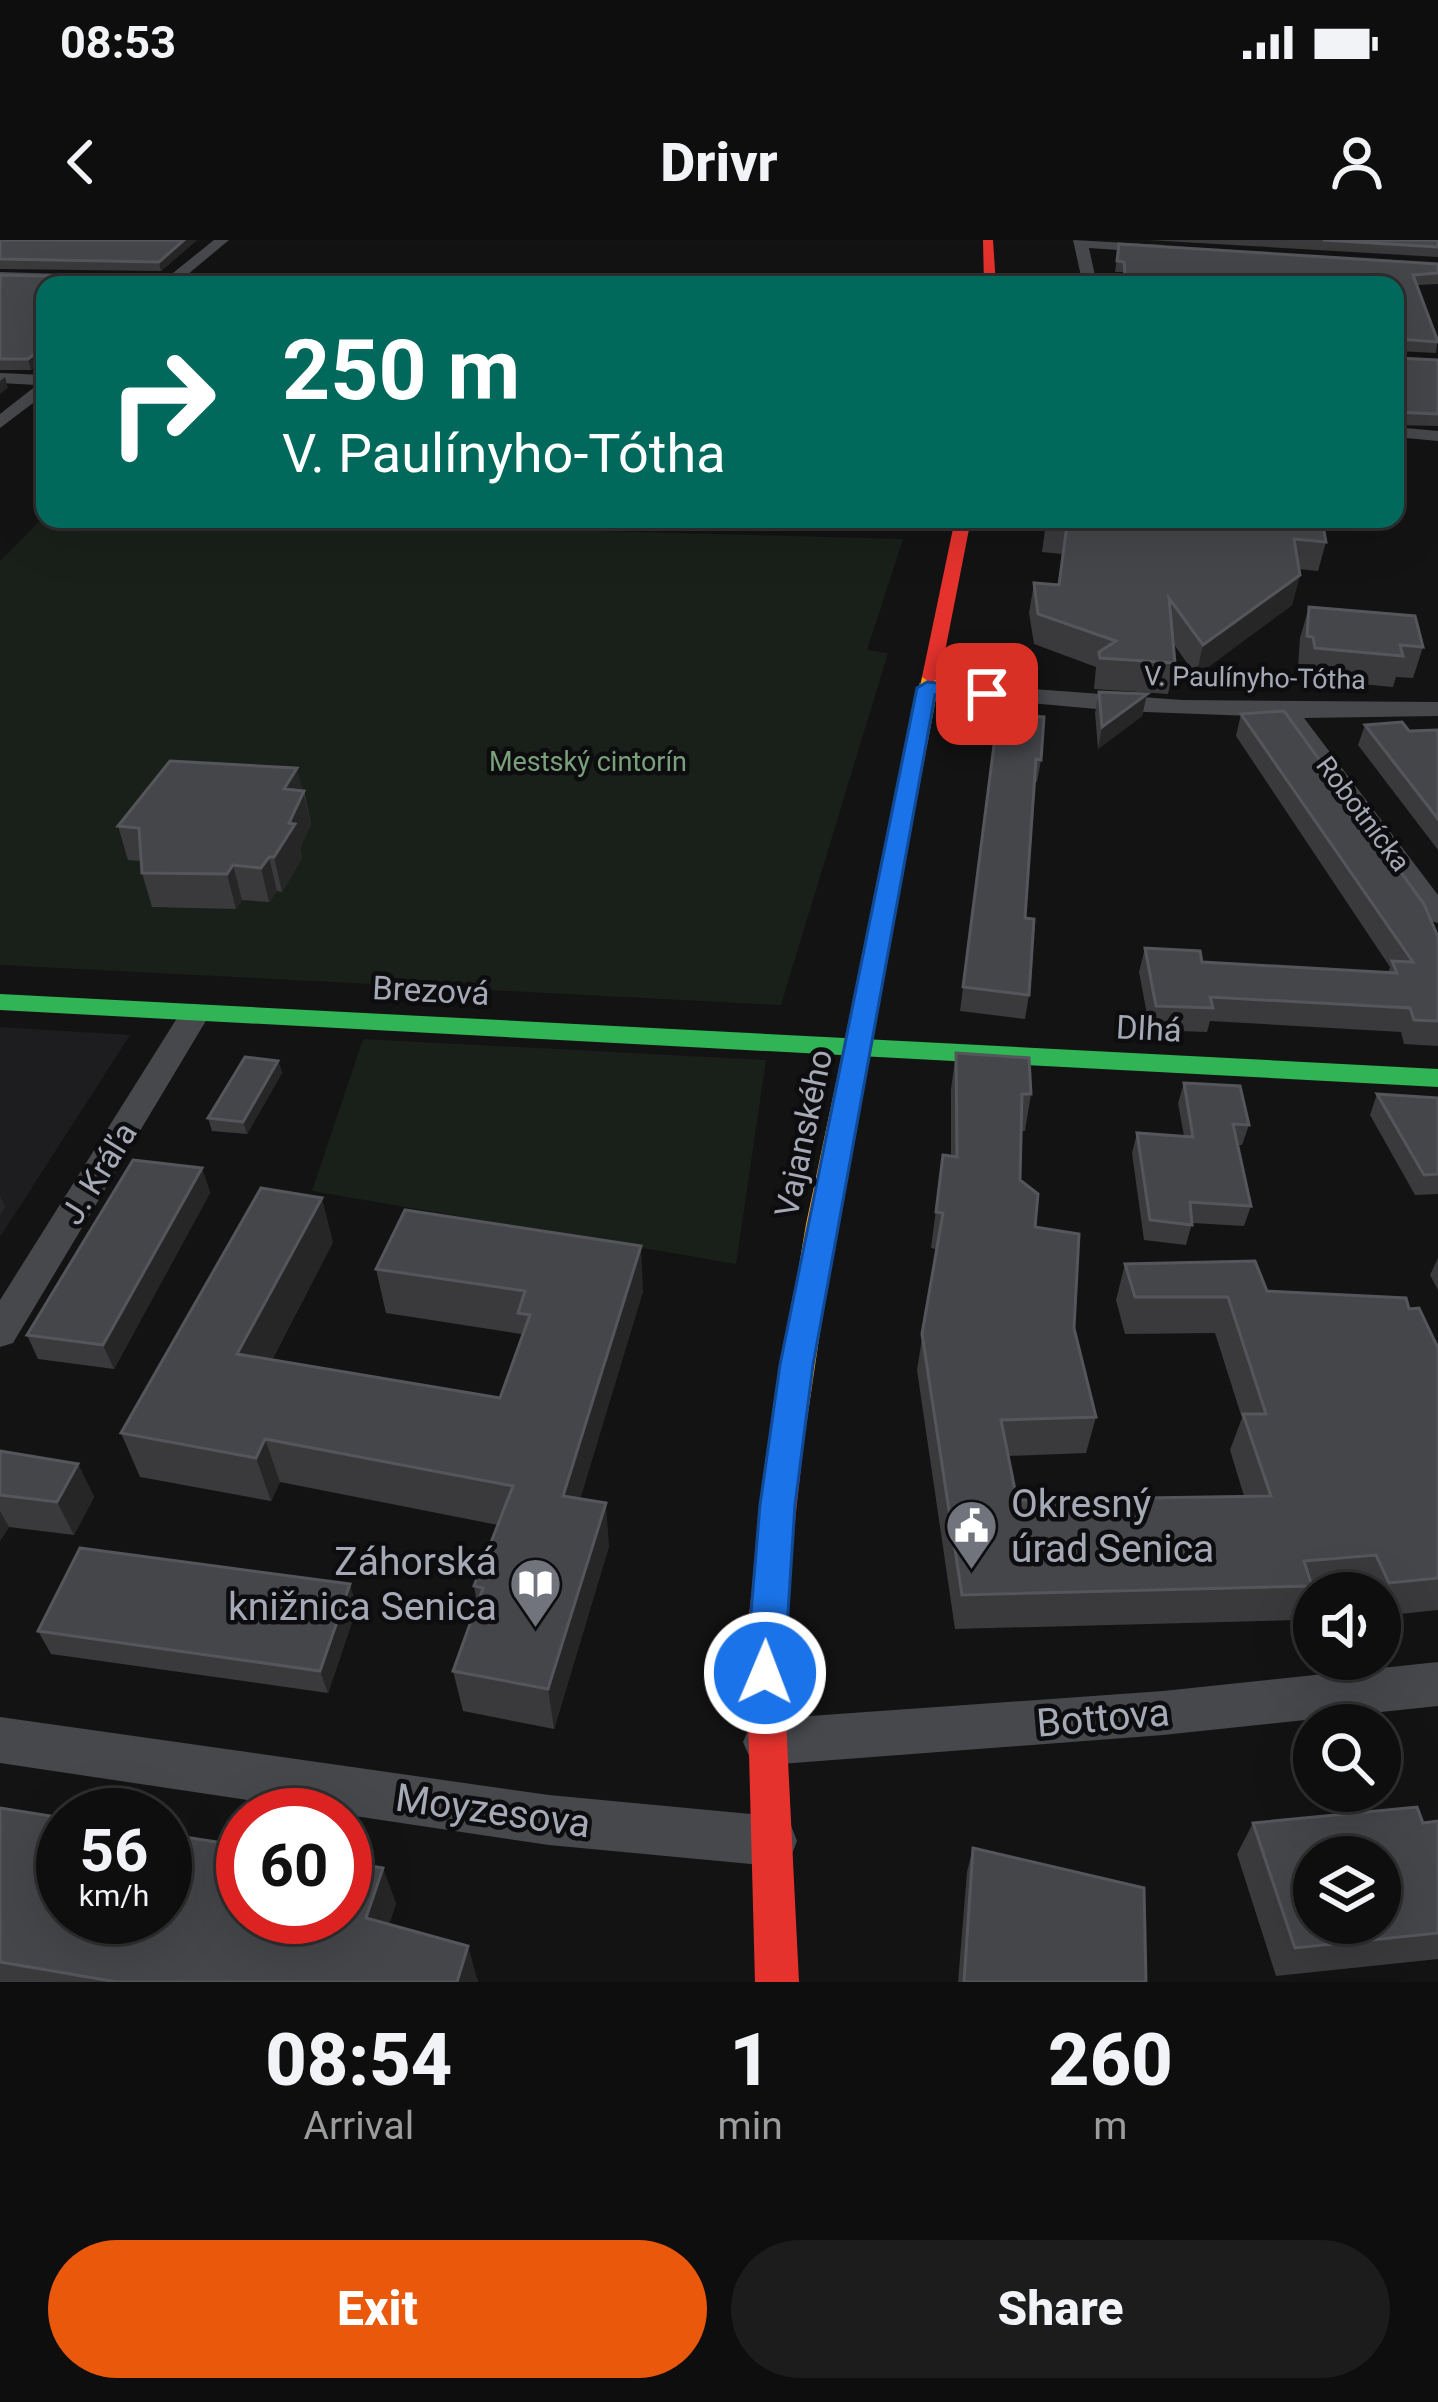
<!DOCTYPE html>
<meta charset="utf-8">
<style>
:root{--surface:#0e0e0e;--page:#1c1c1c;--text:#f1f3f6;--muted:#9b9c9e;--line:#2e2e2e;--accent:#ea580c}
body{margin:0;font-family:Roboto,sans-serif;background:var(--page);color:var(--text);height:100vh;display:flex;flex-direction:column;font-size:45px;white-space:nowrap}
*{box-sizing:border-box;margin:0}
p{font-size:39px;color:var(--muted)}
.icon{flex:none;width:66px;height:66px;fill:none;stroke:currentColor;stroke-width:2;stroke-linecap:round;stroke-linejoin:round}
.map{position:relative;height:1742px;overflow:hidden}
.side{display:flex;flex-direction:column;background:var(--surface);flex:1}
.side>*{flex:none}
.guide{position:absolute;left:36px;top:36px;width:1368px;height:252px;border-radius:24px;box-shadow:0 12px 48px #0002,0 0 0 3px var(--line);background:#00695c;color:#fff;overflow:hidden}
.buttons{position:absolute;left:1293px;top:1332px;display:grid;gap:24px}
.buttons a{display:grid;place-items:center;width:108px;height:108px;border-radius:50%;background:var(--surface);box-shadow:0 12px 48px #0002,0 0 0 3px var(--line);font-size:60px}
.speed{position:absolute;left:36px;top:1548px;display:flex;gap:24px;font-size:60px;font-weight:700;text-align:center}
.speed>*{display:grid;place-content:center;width:156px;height:156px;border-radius:50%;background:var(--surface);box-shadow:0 12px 48px #0002,0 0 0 3px var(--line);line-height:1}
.speed small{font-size:30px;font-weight:400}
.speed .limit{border:18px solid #d22;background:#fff;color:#111}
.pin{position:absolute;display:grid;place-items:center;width:102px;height:102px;color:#fff;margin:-51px;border-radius:24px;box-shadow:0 6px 18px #0006}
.me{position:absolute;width:132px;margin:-66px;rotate:1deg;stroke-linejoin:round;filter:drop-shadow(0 0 9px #0008)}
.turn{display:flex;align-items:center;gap:42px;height:252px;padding:0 48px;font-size:54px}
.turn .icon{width:156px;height:156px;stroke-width:2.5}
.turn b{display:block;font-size:84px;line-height:102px}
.eta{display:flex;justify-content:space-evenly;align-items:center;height:204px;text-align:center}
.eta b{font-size:72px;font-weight:800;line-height:84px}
.primary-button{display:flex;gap:24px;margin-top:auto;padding:24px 48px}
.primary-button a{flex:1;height:138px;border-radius:72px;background:var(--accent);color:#fff;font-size:48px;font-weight:800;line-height:138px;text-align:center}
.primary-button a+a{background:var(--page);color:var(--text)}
.status{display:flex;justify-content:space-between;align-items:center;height:84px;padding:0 60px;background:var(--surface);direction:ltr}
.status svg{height:33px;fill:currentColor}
header{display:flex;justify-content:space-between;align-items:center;height:156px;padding:0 48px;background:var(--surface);font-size:54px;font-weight:800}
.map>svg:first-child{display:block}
</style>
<div class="status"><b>08:53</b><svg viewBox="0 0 49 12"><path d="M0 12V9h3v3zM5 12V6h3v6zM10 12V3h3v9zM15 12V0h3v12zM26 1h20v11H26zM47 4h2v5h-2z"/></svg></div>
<header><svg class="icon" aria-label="back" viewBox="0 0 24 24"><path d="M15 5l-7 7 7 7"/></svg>Drivr<svg class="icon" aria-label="person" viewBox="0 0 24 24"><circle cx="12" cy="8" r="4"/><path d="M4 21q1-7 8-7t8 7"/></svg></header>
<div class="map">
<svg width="1438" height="1742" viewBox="0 0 1438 1742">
<rect width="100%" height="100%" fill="#131313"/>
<!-- built -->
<path fill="#1d1d1f" d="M0,787L130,795L0,997Z"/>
<!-- green -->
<path fill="#19201a" d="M45,276L903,299L867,410L888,413L781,765L0,725V321Z
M363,799L766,820L736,1024L312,951Z"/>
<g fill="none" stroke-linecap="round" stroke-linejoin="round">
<!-- street -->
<path fill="#47484c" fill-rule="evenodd" d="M214,0H229L175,45L0,40V32L168,37Z
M1073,0L1163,5L1170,9L1163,13L1089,8L1097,45H1083Z
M0,133L45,135V154L0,188V174L37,145L0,143Z
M1395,187L1438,191V201L1395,197Z
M927,441L1182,460L1438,462V476L1304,478L1438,655V683L1428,680L1279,477L1119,471L919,453V443Z
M195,764L210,774L13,1103L0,1107V1060L184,767Z
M1438,1422V1466L1163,1495L767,1525L750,1518L743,1502L750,1486L767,1479L1163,1451Z
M0,1477L549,1555L772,1576L790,1583L797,1601L790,1619L772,1626L549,1605L0,1523Z"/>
<!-- fast -->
<path fill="#30b455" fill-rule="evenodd" d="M0,754L1438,829V847L0,770Z"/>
<!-- slow -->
<path fill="#ff9f0a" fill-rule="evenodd" d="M931,431L940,437L836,984L804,1200L799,1210L787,1214L775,1210L770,1200L806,984L922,437Z"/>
<!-- jam -->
<path fill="#e5322d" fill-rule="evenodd" d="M983,0H993L996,45H984Z
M955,279H971L940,437L931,443L922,437Z
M787,1186L799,1190L804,1200L782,1399L799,1742H755L746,1399L770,1200L775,1190Z"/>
</g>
<!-- wall -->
<path fill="#3a3a3d" d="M0,0H197L161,31L0,29Z
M1148,0H1438V17Z
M1119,4L1438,24V44L1417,45L1438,97L1436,113L1395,111V45H1123V32H1115Z
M0,35L132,38L31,130H0Z
M1395,114L1398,118L1438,120V186L1395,185Z
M1046,283L1326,302L1318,331L1299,329L1300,335L1292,365L1196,436L1173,403L1175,423L1168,454L1094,449L1096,427L1034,404L1029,373L1034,343L1058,345L1062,314L1042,312Z
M1309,367L1423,407L1413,438L1396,437L1393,447L1307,439L1305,428L1298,427L1300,398Z
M1099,452L1147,454L1142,476L1098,509L1095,473Z
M998,474L1041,520L1037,542H1034L1025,678L1029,755L1025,779L960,771Z
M1241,474L1438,697V806L1404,804L1401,792L1210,781L1207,792L1150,790L1139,732L1145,708L1202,722L1388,733L1390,727L1236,496Z
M1365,485L1409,491L1438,490V610L1358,505Z
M304,551L311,584L300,608L302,618L282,652L277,651L269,662L242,660L236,669L152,667L142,633L141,621L128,620L118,586Z
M956,813L1031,854L1025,891H1021L1020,940L1035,987L1074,1088L1096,1177L1086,1213L1008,1216L1017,1260L1244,1256L1230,1210L1242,1178L1215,1093L1125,1094L1116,1060L1125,1024L1267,1051L1409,1069L1438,1108V1370L1380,1376V1353H1359L1357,1350L1308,1354L1296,1380L955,1389L917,1130L936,1009L931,1008L943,915L951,917V849Z
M278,821L282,833L247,894L212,891L208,878Z
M1184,843L1249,885L1242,905H1238L1251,966L1244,986L1192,983L1186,1005L1144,1000L1132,913L1137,893L1184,896L1178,863Z
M1377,854L1438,858V954L1415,955L1370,875Z
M202,928L210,953L114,1129L38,1119L27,1095Z
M333,1002L272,1120L500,1158L521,1099V1094L386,1073L376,1029L643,1051L580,1259L609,1306L554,1489L463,1471L453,1431L477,1363L474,1346L498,1285L280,1242L271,1261L140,1237L121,1193Z
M1438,1018V1050L1430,1035Z
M0,1211L78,1224L94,1257L74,1295L9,1287L0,1301Z
M357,1367L328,1453L51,1414L38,1391Z
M0,1568L396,1663L389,1685L478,1740V1742H0Z
M1438,1581V1719L1276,1736L1237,1614L1253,1583Z
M973,1608L1146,1742H958L967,1632Z"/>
<!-- shaded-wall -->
<path fill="#262627" d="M184,0H197L161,31L159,22Z
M45,106V119L31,130L28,119Z
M5,137L8,148L0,154V141Z
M1300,335L1292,365L1196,436L1203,405Z
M1147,454L1142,476L1098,509L1102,487Z
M297,528L311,584L300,608L302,618L282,652L274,617L289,583L284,549Z
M269,617L277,651L269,662L261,628Z
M233,625L242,660L236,669L227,634Z
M278,821L282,833L247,894L243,882Z
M202,928L210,953L114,1129L103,1105Z
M0,955L5,967L0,975Z
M322,958L333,1002L252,1158L237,1114Z
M641,1006L643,1051L568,1299L563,1256Z
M265,1199L280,1242L271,1261L256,1218Z
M78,1224L94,1257L74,1295L57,1262Z
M606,1263L609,1306L554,1489L548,1449Z
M0,1271L9,1287L0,1301Z
M350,1344L357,1367L328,1453L320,1431Z
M383,1628L396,1663L380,1713L366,1678Z
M468,1706L478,1742H457Z"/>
<!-- building -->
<path fill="#45464a" stroke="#54565b" stroke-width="3" fill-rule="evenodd" d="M0,0H184L159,22L0,19Z
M1323,0H1438V7Z
M1119,4L1438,24V33L1413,35L1438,102L1399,99L1395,110V45H1126L1124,22L1117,21Z
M0,35L132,38L123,45H45V106L28,119H0Z
M1395,114L1398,118L1438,120V174L1395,172Z
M1048,279H1322L1326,302L1294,299L1300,335L1203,405L1169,358L1175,423L1100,418L1099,412L1116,401L1038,374L1034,343L1059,345L1067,285L1046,283Z
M1309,367L1415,376L1423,407L1400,405L1403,416L1315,408L1313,397L1307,396Z
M1099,452L1147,454L1102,487Z
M1284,471L1424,664L1438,697V781L1414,780L1410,768L1210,757L1213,768L1156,766L1145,708L1200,711L1202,722L1397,733L1392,721L1413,722L1241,474Z
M998,474L1044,477L1041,520L1036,519L1025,678L1034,679L1029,755L963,747Z
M1402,482L1409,491L1438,490V579L1365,485Z
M170,521L297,528L284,549L304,551L289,583L295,584L274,617H269L261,628L233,625L227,634L142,633L139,588L118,586Z
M956,813L1029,818L1031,854H1022L1020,940L1038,954L1035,987L1079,994L1074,1088L1096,1177L1001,1180L1017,1260L1271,1256L1243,1174H1266L1228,1057H1135L1125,1024L1255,1021L1267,1051L1406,1058L1409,1069L1419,1068L1438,1108V1338L1389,1343L1376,1315L1304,1321L1312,1346L962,1355L922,1094L943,973L936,972L943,915L957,917Z
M245,817L278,821L243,882L208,878Z
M1184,843L1240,846L1249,885L1233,884L1251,966L1190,962L1192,985L1150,980L1137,893L1193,897Z
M1377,854L1438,858V934L1424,935Z
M133,920L202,928L103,1105L27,1095Z
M261,948L322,958L237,1114L500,1158L530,1075L518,1073L525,1051L376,1029L405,970L641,1006L563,1256L606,1263L548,1449L453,1431L483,1348L474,1346L513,1246L265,1199L256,1218L121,1193Z
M0,1211L78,1224L57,1262L0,1255Z
M80,1308L350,1344L320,1431L38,1391Z
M1417,1567L1423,1583L1438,1581V1693L1295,1708L1253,1583ZM1314,1617H1380V1683H1314Z
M0,1568L63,1578V1677H165V1594L243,1606V1677H345V1622L383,1628L366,1678L468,1706L457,1742H117L0,1722Z
M973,1608L1144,1648L1146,1742H964Z"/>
<!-- route -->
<path fill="#1a73e8" stroke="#114b97" stroke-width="3" d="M927,442L987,448L996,454L987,460L935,455L813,1125L795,1265L784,1433L779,1446L765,1451L752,1446L746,1433L760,1265L780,1125L917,448Z"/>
<!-- icons -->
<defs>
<symbol id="civic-pin" viewBox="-11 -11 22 30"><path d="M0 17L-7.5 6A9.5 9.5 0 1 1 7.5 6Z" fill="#71747c" stroke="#0d0d0f"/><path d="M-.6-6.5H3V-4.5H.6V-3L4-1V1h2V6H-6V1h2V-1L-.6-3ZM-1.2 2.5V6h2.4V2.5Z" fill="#fff"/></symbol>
<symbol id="library-pin" viewBox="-11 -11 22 30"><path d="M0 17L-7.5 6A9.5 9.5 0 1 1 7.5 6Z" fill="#71747c" stroke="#0d0d0f"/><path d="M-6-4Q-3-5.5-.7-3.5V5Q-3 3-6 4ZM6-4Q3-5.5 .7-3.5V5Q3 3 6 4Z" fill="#fff"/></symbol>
</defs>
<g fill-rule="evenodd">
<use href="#civic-pin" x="942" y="1256" width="59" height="81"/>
<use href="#library-pin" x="506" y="1314" width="59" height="81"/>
</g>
<g text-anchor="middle" stroke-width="9" stroke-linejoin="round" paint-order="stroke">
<!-- far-street labels -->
<g font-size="27" fill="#a4a9b5" stroke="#0d0d0f">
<text transform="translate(1255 438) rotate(1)" y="9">V. Paulínyho-Tótha</text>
<text transform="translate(1363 574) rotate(53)" y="9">Robotnícka</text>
</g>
<!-- far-park labels -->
<g font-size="27" fill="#7aa07b" stroke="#0d0d0f">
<text x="588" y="531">Mestský cintorín</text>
</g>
<!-- street labels -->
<g font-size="33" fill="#a4a9b5" stroke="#0d0d0f">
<text transform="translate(431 750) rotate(3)" y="12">Brezová</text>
<text transform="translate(1149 788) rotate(3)" y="12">Dlhá</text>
<text transform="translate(803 893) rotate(-78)" y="12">Vajanského</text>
<text transform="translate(98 933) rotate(-58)" y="12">J. Kráľa</text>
</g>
<!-- near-poi labels -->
<g font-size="39" fill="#a4a9b5" stroke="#0d0d0f" text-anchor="start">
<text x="1011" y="1277">Okresný<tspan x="1011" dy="45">úrad Senica</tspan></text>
<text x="497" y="1335" text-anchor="end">Záhorská<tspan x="497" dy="45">knižnica Senica</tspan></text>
</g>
<!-- near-street labels -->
<g font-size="39" fill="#a4a9b5" stroke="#0d0d0f">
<text transform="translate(1103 1477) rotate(-5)" y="14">Bottova</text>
<text transform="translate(493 1570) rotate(8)" y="14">Moyzesova</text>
</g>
</g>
</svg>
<div class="buttons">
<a><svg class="icon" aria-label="sound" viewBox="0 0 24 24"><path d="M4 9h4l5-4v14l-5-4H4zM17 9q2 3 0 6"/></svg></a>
<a><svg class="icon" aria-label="search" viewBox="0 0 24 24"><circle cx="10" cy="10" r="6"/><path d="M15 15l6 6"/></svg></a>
<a><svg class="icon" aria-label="layers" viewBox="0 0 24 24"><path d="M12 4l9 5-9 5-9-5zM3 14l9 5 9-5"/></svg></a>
</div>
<div class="speed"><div>56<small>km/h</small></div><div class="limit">60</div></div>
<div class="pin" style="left:987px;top:454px;background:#d93025"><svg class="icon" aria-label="arrive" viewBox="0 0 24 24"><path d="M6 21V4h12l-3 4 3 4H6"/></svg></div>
<svg class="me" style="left:765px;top:1433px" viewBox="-20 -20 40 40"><circle r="17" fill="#1a73e8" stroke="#fff" stroke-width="3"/><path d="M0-11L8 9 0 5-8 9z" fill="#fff"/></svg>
<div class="guide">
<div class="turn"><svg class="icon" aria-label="right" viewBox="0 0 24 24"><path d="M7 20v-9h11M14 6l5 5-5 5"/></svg><div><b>250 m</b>V. Paulínyho-Tótha</div></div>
</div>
</div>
<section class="side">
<div class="eta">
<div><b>08:54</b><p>Arrival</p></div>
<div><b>1</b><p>min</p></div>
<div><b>260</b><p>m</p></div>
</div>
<div class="primary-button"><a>Exit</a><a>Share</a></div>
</section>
